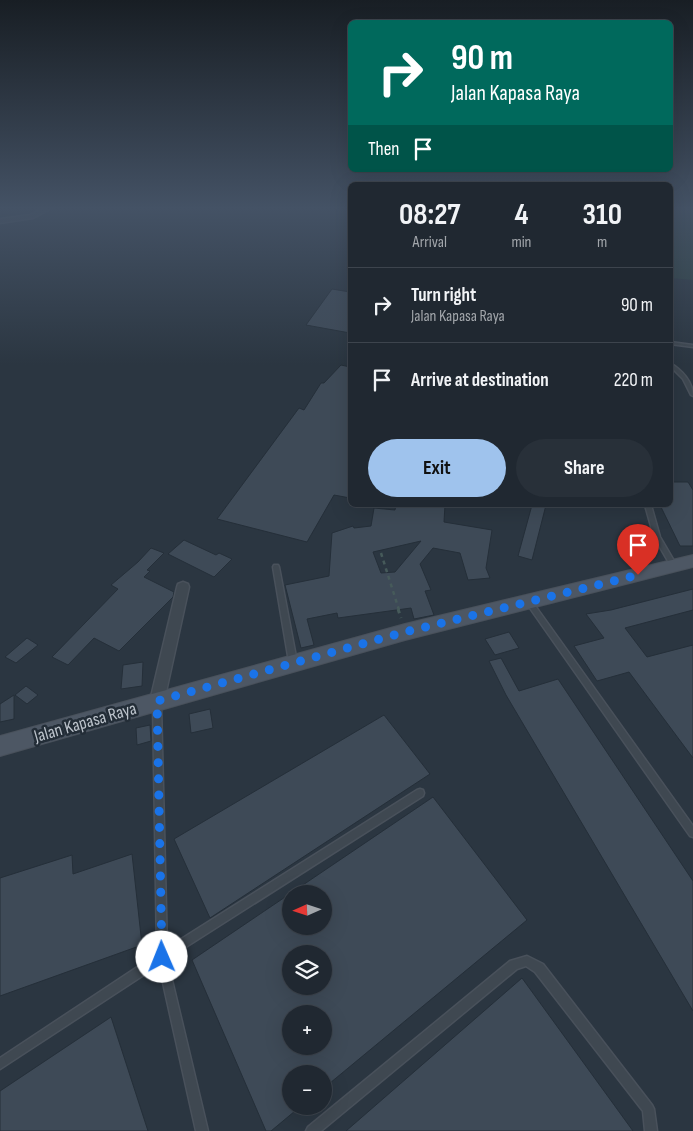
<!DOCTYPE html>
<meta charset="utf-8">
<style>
:root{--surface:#202831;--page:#283039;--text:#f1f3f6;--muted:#a2a6ab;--line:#3d444d;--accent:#9fc3ed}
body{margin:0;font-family:"Sofia Sans Condensed",sans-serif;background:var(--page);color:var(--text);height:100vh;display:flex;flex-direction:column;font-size:19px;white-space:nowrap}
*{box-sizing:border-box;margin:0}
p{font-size:16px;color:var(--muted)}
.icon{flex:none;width:28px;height:28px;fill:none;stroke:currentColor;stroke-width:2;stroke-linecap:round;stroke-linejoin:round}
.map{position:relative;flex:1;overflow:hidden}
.sheet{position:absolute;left:348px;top:182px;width:325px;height:325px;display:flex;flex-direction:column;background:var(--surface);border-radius:8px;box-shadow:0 5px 20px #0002,0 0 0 1px var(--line)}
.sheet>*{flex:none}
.top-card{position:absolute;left:348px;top:20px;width:325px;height:152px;border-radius:8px;box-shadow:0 5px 20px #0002,0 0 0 1px var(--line);background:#00695c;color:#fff;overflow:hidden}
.needle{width:32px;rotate:267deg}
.controls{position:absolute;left:282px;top:885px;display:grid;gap:10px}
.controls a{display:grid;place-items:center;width:50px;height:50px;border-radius:50%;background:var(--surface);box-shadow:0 5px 20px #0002,0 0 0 1px var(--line);font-size:25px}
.pin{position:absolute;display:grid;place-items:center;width:42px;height:42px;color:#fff;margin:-51px -21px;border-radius:50% 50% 50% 0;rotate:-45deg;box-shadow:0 0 5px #0007}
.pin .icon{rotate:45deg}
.me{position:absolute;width:55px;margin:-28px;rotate:359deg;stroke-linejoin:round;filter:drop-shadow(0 0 4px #0008)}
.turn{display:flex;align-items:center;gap:18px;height:105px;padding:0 20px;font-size:22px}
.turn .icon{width:65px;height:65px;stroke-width:2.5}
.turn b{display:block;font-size:35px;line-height:42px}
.then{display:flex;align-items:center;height:48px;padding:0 20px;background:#0003;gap:10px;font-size:19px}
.eta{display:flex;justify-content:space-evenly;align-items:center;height:85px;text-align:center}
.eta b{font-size:30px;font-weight:700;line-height:35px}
.action{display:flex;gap:10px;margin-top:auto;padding:10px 20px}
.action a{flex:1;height:58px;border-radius:30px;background:var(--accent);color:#111;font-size:20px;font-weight:700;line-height:58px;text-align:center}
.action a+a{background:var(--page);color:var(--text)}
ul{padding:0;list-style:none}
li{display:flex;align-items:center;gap:15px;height:75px;padding:0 20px;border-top:1px solid var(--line)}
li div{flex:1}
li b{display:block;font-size:19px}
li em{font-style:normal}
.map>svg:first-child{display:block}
</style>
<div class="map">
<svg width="693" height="1131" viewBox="0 0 693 1131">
<rect width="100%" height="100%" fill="#2b3641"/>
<!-- green -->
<path fill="#2d4142" d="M670,207H693V280L670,278Z"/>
<!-- building -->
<path fill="#3e4a57" stroke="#252f39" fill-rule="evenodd" d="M332,289L350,292V333L306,325Z
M341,365L350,367V498L334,495L307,542L217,519L299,408L304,410L321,383H324Z
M670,482H688L693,490V546H680L660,505H670Z
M396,505H445L444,522L492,530L486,568L490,578L468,580L460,553L433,548L420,564L431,590L425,591L434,615L414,619L411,608L338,618L337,613L307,619L314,645L301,648L285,585L329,576L332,533L353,526L354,528L371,526L374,508L395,510ZM421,541L395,572L381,573L373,552Z
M532,505H546L532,560L518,556Z
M184,540L216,555L219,553L232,559L214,577L168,554Z
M151,548L164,553L147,570L150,571L144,577L174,592L173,597L119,651L94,638L68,665L52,657L118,589L111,585L138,562Z
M693,589V610L625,628L647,657L693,645V758L629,672L597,681L574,646L604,638L586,614L611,610Z
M509,632L519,648L495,655L485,639Z
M27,638L38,645L16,663L5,657Z
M501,658L519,691L558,679L693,881V1011L506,695L489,661Z
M143,662L142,686L121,689L123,665Z
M26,686L38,695L27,704L15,695Z
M14,695V719L0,722V704Z
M210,709L213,728L191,733L189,714Z
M384,715L430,774L210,918L174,839Z
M150,725L151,741L137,745L136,728Z
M433,797L527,920L324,1088V1074H291V1106H301L271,1131H266L192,960ZM291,894H324V926H291ZM291,954H324V986H291ZM291,1014H324V1046H291Z
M132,854L142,945L0,996V878L72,855L73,874Z
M522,978L633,1131H346Z
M111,1017L148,1131H0V1091Z"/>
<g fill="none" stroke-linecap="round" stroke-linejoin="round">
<defs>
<path id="service" d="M670,342L693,345V347L670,344Z
M670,363C682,370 693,382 693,396L691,395L683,379L670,366Z
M645,505H651L660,537L677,566L676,568H672L654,537Z
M274,565H278L279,567L297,662L296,664L293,665L290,664L289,662L273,567Z
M527,600H531L693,826V837L690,836L527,604L526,602Z
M157,701L160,702L161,704L167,948L417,790L420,789L423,790L424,793L423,796L167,959L208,1131H196L159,965L0,1069V1058L157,954L153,704L154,702Z
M527,956L543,964L652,1105L654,1109L657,1131H645L643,1111L535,972L526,966L517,969L321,1131H306L308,1127L510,961Z"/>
<path id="minor" d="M46,207H54L33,218L0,223V219L30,215Z
M183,582L188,584L189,587L164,701L162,706L157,707L152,706L150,701L177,587L178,584Z"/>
<path id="secondary" d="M693,555V567L405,640L0,756V736L405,624Z"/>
</defs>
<!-- service casing -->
<use href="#service" stroke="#49515b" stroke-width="3"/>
<!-- minor casing -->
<use href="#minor" stroke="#49515b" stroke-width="3"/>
<!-- secondary casing -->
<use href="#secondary" stroke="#49515b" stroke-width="2"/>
<!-- path-far1 -->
<path stroke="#465a5a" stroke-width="2.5" stroke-dasharray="4 4" stroke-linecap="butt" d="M381,553L399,610"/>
<!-- path -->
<path stroke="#465a5a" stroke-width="3" stroke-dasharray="4.5 4.5" stroke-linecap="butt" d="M398,609L401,618"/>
<!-- service -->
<use href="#service" fill="#3f4851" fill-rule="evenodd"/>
<!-- minor -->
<use href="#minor" fill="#3f4851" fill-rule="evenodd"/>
<!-- secondary -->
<use href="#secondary" fill="#4d5764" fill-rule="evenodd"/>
</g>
<!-- sky -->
<linearGradient id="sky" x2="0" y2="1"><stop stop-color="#181e24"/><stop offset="0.57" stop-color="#445265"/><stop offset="1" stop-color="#445265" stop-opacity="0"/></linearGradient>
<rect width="693" height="365" fill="url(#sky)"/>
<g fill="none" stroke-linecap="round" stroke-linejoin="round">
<!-- route -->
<path stroke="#1a73e8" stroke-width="9" stroke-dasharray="0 16.2" d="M162,957L157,701L405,632L638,575"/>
</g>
<g text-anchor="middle" stroke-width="5" stroke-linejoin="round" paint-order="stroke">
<!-- street labels -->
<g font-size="18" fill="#bcc3cb" stroke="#232d37">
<text transform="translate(85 722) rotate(-16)" y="6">Jalan Kapasa Raya</text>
</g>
</g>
</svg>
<div class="controls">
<a><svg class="needle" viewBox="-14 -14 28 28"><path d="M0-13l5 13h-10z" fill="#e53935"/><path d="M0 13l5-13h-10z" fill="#a2a6ab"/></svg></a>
<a><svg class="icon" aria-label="layers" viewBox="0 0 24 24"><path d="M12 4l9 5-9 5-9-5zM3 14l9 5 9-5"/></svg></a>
<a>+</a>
<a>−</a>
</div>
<div class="pin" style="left:638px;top:575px;background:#d93025"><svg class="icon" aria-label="arrive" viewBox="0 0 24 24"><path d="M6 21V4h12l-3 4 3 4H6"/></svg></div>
<svg class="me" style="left:162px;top:957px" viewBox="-20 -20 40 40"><circle r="19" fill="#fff"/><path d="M0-13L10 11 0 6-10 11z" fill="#1a73e8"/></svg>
<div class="top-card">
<div class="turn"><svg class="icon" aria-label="right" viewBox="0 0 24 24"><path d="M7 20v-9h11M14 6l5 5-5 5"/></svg><div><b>90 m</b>Jalan Kapasa Raya</div></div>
<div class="then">Then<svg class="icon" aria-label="arrive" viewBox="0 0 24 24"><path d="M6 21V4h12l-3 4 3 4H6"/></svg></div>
</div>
<section class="sheet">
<div class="eta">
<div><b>08:27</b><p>Arrival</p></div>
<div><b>4</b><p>min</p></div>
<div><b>310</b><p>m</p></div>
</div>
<ul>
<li><svg class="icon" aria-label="right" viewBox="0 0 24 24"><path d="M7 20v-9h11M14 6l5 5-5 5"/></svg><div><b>Turn right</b><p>Jalan Kapasa Raya</p></div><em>90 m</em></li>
<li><svg class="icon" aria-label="arrive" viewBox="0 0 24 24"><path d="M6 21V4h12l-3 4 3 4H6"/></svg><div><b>Arrive at destination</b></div><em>220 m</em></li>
</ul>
<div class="action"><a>Exit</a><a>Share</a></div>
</section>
</div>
